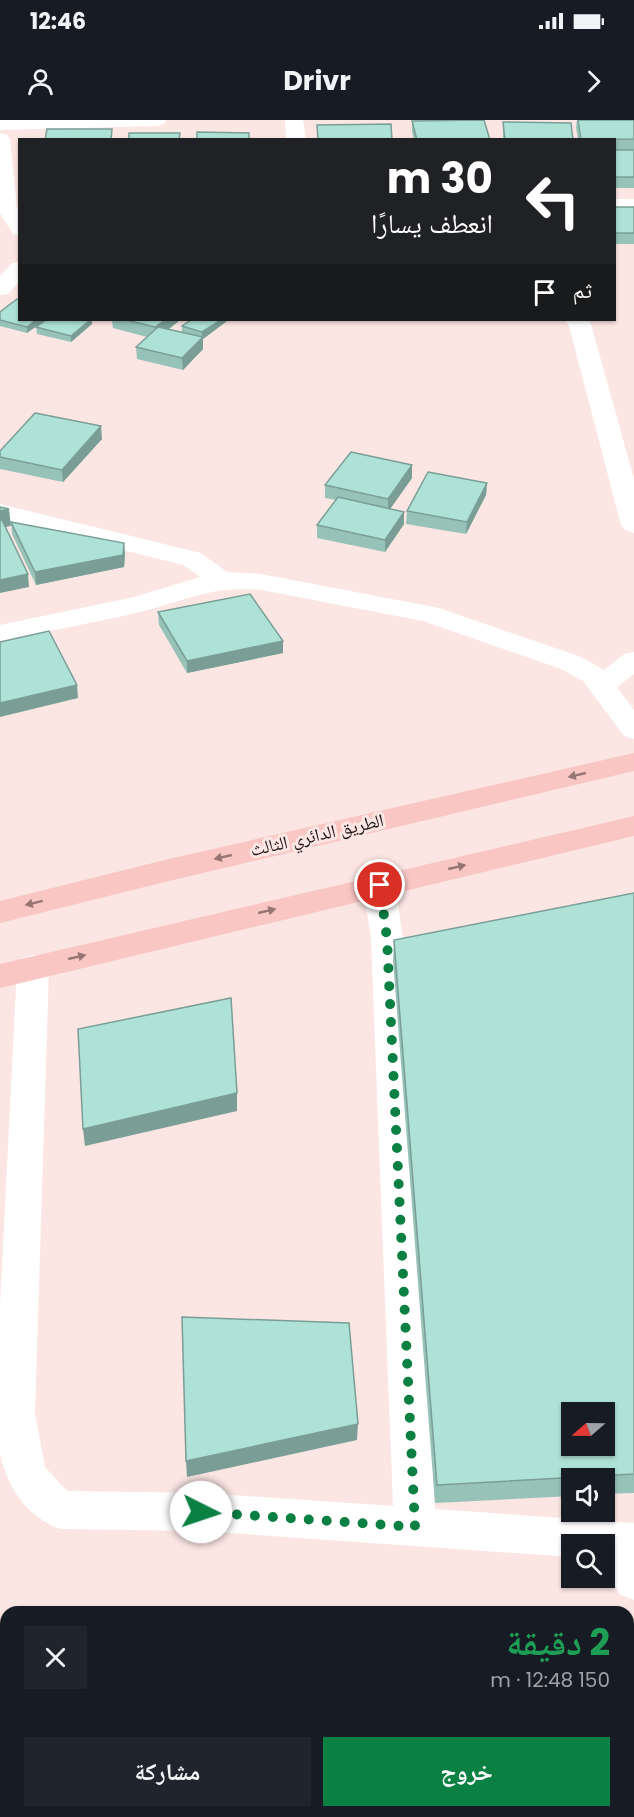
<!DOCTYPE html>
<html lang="ar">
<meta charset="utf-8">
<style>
:root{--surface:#171b24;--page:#20242c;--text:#f1f3f6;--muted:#9ea1a6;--accent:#0b8043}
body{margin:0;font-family:Poppins,"Noto Naskh Arabic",sans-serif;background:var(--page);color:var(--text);direction:rtl;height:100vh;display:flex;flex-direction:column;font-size:22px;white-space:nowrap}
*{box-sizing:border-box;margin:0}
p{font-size:20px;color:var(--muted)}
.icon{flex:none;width:33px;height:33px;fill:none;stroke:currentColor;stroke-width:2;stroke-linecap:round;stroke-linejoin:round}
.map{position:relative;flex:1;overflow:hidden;direction:ltr}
.sheet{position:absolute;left:0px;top:1486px;width:634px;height:212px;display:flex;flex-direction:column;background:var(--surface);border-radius:18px 18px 0 0;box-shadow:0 2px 4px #0004;direction:rtl}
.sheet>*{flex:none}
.top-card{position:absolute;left:18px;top:18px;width:598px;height:183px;border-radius:0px;box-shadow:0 2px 4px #0004;direction:rtl;background:#202124;color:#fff;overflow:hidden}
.needle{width:39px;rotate:250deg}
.controls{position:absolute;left:561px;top:1282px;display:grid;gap:12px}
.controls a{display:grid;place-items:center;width:54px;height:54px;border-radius:0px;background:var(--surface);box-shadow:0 2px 4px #0004;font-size:30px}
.pin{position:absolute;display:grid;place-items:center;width:51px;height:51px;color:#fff;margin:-26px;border:3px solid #fff;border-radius:50%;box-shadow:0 2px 6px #0007}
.me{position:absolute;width:66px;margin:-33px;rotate:94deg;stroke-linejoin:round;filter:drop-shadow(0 0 4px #0008)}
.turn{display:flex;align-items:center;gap:21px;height:126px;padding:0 24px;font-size:27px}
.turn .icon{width:78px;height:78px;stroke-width:2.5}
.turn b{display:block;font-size:42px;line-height:51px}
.then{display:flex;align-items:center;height:57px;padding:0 24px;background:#0003;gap:12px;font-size:22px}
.round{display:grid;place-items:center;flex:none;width:63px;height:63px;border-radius:0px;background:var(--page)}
.summary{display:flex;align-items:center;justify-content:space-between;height:102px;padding:0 24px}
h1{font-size:36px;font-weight:700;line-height:45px;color:#1e9e55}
.cta{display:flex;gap:12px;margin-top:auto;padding:12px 24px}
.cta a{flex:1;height:69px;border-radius:0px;background:var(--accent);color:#fff;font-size:24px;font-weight:700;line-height:69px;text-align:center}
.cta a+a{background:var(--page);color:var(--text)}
.status{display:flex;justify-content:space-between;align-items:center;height:42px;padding:0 30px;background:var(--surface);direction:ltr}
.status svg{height:16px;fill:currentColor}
header{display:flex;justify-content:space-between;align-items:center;height:78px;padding:0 24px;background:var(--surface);font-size:27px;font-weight:700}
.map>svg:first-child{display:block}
</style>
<div class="status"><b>12:46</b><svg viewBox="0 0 49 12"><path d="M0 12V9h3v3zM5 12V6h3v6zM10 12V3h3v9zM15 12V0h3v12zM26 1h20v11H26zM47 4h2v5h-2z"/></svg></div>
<header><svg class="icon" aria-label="forward" viewBox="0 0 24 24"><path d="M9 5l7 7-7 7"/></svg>Drivr<svg class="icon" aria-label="person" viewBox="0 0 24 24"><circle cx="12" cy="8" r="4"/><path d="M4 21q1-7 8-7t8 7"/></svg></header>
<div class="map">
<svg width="634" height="1697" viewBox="0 0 634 1697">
<rect width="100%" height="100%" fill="#fce6e4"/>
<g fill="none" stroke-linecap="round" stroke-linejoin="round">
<!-- minor -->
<path fill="#fff" fill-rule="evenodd" d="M0,0H166L164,4L157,6L0,10Z
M285,0H303L306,20H286Z
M0,13L7,15L10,19L17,88L20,92V116L13,114L0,93Z
M615,79H634V91H615Z
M20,142V161L8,174L0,175V156L12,143Z
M565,200H588L591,204L634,359V413L625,410L621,405L569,206Z
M0,384L201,433L227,452L261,454L439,488L581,537L604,550L624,534L634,532V554L617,567L634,590V619L624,616L583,561L561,549L423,501L261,470C211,465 186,481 140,492C94,503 47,511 0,521V505L134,477L200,457L183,445L0,400Z
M379,753L390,756L395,764L403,819L435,1389L634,1403V1480L619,1474L604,1439V1425H572V1437L201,1411L60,1409C26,1396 8,1368 0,1334V1186L17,847L21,839L33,835L45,839L49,847L35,1293L45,1347L67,1371L201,1373L393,1386L371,819L363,764L368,756Z"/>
<!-- trunk -->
<path fill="#fac6c3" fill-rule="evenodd" d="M634,633V651L169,761L0,803V781L169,739Z
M634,696V716L0,868V844Z"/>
</g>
<!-- wall -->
<path fill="#96c2b8" d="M577,0H634V30H615V20H578L576,7Z
M412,1L490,20H414L412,12Z
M503,2L573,20H503Z
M615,30H634V68H615Z
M615,87H634V124H615Z
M0,192L45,200L27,213L0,206Z
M112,200H180L168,210L182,212V206L227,201L203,219V229L183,250L137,239L136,227L147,217L113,208Z
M92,204L71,222L37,214L36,207Z
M102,319L63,362L0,349V331Z
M412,358L390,389L404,392V404L385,432L317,418V405L336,380L325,378V365Z
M487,363L486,375L466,414L406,404L407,391Z
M11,402L124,423L125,435L124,447L36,465L12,414Z
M158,492L283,521V533L187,553L159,505Z
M634,773V1373L604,1374V1359H572V1376L435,1383L393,840L394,820Z"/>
<!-- shaded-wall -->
<path fill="#7a9e96" d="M36,200H45L27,213V207Z
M90,200H92V204L71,222V216Z
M165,200H180L156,219L155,207Z
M221,200H227V201L203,219V229L183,250L182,238L202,218V212Z
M101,306L102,319L63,362L62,350Z
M412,345V358L388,392V379Z
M487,363L486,375L466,414L467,402Z
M9,389L11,406L0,408V391Z
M404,392V404L385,432V420Z
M124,423L125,435L124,447L36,465L35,452Z
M28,454L29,467L0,473V460Z
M283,521V533L187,553V541Z
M77,565L78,578L0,597V583Z
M237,973V991L85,1026L83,1009Z
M358,1304L357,1320L187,1357L186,1341Z"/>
<!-- building -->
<path fill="#afe2d6" stroke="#7a9e96" stroke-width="1.5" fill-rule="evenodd" d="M484,0L490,20H417L412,1Z
M578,0H634V19L581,20Z
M503,2L571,3L573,20H505Z
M391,4L392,20H318L317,5Z
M47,9H112L111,20H45Z
M197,12L249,13V20H197Z
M129,13H180L179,20H129Z
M615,30H634V57H615Z
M615,87H634V113H615Z
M17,179L20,180V200H36L27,207L0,200V192Z
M46,200H90L71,216L36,207Z
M126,200H165L155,207Z
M191,200H221L202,212L182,206Z
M158,207L203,217L182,238L136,227Z
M35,293L101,306L62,350L0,337V331Z
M351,332L412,345L388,379L325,365Z
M428,352L487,363L467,402L407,391Z
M338,377L404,392L385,420L317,405Z
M0,387L9,389L0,391Z
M0,400H2L28,454L0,460Z
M11,402L124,423L123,435L35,452Z
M250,474L283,521L187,541L158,492Z
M49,511L77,565L0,583V522Z
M634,773V1354L437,1365L394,820ZM572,1293H604V1326H572Z
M231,878L237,973L83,1009L78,909Z
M182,1197L349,1203L358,1304L186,1341Z"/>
<!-- one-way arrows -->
<defs><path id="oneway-solid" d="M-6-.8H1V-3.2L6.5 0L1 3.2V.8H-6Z" transform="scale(1.5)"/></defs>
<g fill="#967573">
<use href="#oneway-solid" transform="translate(577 655) rotate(167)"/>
<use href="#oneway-solid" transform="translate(223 737) rotate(167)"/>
<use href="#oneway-solid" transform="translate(457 747) rotate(-13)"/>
<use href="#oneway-solid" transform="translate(34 783) rotate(166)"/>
<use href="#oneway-solid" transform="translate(267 791) rotate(-13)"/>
<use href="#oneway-solid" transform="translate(77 837) rotate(-13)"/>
</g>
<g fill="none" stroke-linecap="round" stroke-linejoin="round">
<!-- route -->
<path stroke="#0b8043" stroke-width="10" stroke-dasharray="0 18" d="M201,1392L415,1407L387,819L380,765"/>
</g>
<g text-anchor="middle" stroke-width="6" stroke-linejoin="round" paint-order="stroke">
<!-- street labels -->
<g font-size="18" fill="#1b1212" stroke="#fce6e4">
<text transform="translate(317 715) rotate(-13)" y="6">الطريق الدائري الثالث</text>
</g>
</g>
</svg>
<div class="controls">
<a><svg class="needle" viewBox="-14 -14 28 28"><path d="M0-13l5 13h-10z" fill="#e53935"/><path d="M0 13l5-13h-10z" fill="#9ea1a6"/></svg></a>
<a><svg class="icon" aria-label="sound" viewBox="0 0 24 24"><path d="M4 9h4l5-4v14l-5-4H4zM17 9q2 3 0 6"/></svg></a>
<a><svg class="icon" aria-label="search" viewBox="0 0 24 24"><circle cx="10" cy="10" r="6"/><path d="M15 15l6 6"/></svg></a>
</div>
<div class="pin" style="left:380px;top:765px;background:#d93025"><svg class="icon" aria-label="arrive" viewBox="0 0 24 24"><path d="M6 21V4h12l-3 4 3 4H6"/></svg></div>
<svg class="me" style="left:201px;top:1392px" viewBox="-20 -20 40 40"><circle r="19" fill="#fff"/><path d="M0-13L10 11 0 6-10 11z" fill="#0b8043"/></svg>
<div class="top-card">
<div class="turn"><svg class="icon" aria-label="left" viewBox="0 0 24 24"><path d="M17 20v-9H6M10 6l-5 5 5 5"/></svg><div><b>30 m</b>انعطف يسارًا</div></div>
<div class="then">ثم<svg class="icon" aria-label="arrive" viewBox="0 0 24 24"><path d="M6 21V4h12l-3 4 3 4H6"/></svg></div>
</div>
<section class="sheet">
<div class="summary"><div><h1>2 دقيقة</h1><p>150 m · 12:48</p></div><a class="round"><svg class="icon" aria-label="close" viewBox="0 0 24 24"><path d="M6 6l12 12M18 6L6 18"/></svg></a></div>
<div class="cta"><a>خروج</a><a>مشاركة</a></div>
</section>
</div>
